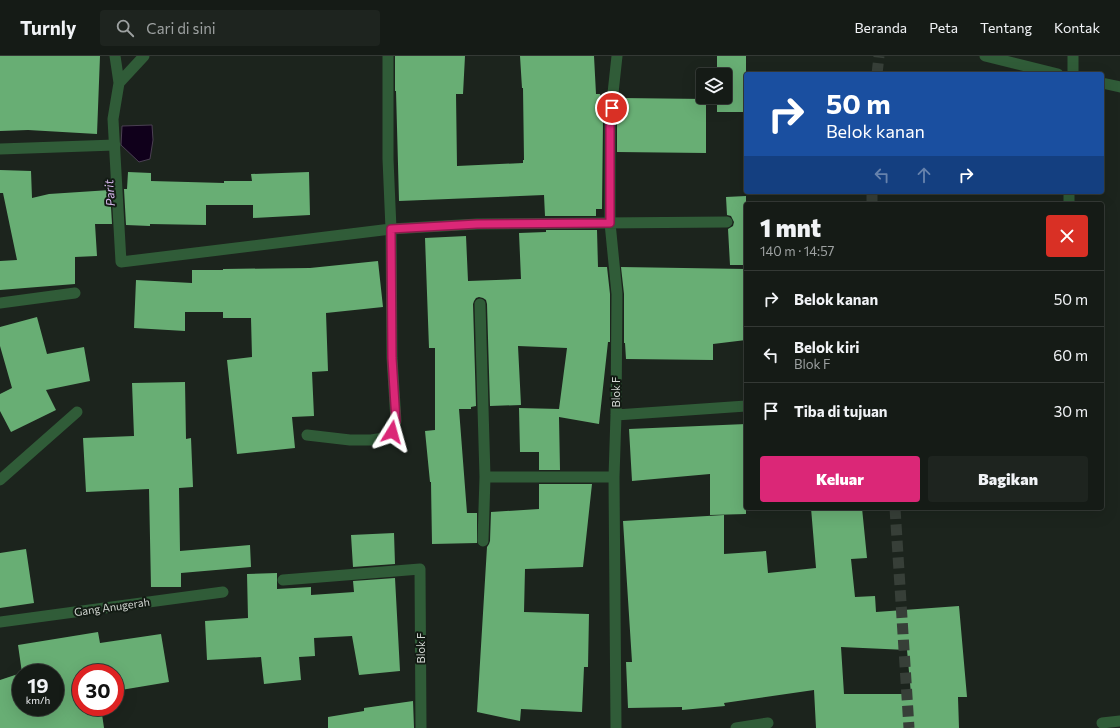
<!DOCTYPE html>
<html lang="id">
<meta charset="utf-8">
<style>
:root{--surface:#151b16;--page:#1e241f;--text:#f1f3f6;--muted:#9da1a1;--line:#343935;--accent:#db2777}
body{margin:0;font-family:Commissioner,sans-serif;background:var(--page);color:var(--text);height:100vh;display:flex;flex-direction:column;font-size:15px;white-space:nowrap}
*{box-sizing:border-box;margin:0}
p{font-size:13px;color:var(--muted)}
.icon{flex:none;width:22px;height:22px;fill:none;stroke:currentColor;stroke-width:2;stroke-linecap:round;stroke-linejoin:round}
.map{position:relative;flex:1;overflow:hidden}
.side{position:absolute;left:744px;top:146px;width:360px;height:308px;display:flex;flex-direction:column;background:var(--surface);border-radius:4px;box-shadow:0 4px 16px #0002,0 0 0 1px var(--line)}
.side>*{flex:none}
.banner{position:absolute;left:744px;top:16px;width:360px;height:122px;border-radius:4px;box-shadow:0 4px 16px #0002,0 0 0 1px var(--line);background:#1a4fa0;color:#fff;overflow:hidden}
.controls{position:absolute;left:696px;top:12px;display:grid;gap:8px}
.controls a{display:grid;place-items:center;width:36px;height:36px;border-radius:4px;background:var(--surface);box-shadow:0 4px 16px #0002,0 0 0 1px var(--line);font-size:20px}
.speed{position:absolute;left:12px;top:608px;display:flex;gap:8px;font-size:20px;font-weight:700;text-align:center}
.speed>*{display:grid;place-content:center;width:52px;height:52px;border-radius:50%;background:var(--surface);box-shadow:0 4px 16px #0002,0 0 0 1px var(--line);line-height:1}
.speed small{font-size:10px;font-weight:400}
.speed .limit{border:6px solid #d22;background:#fff;color:#111}
.pin{position:absolute;display:grid;place-items:center;width:34px;height:34px;color:#fff;margin:-17px;border:2px solid #fff;border-radius:50%;box-shadow:0 1px 4px #0007}
.me{position:absolute;width:44px;margin:-22px;rotate:8deg;stroke-linejoin:round;filter:drop-shadow(0 0 3px #0008)}
.turn{display:flex;align-items:center;gap:14px;height:84px;padding:0 16px;font-size:18px}
.turn .icon{width:52px;height:52px;stroke-width:2.5}
.turn b{display:block;font-size:28px;line-height:34px}
.lanes{display:flex;align-items:center;height:38px;padding:0 16px;background:#0003;justify-content:center;gap:20px;direction:ltr}
.lanes .off{opacity:.35}
.round{display:grid;place-items:center;flex:none;width:42px;height:42px;border-radius:4px;background:var(--page)}
.head{display:flex;align-items:center;justify-content:space-between;height:68px;padding:0 16px}
h1{font-size:24px;font-weight:800;line-height:30px}
.button{display:flex;gap:8px;margin-top:auto;padding:8px 16px}
.button a{flex:1;height:46px;border-radius:4px;background:var(--accent);color:#fff;font-size:16px;font-weight:800;line-height:46px;text-align:center}
.button a+a{background:var(--page);color:var(--text)}
ul{padding:0;list-style:none}
li{display:flex;align-items:center;gap:12px;height:56px;padding:0 16px;border-top:1px solid var(--line)}
li div{flex:1}
li b{display:block;font-size:15px}
li em{font-style:normal}
header{display:flex;align-items:center;gap:24px;box-sizing:border-box;height:56px;padding:0 20px;background:var(--surface);border-bottom:1px solid var(--line)}
header strong{font-size:19px}
nav{display:flex;gap:22px;margin-inline-start:auto;font-size:14px}
.search{width:280px;height:36px;background:var(--page);display:flex;align-items:center;gap:10px;box-sizing:border-box;padding:0 14px;border-radius:4px;color:var(--muted);font-size:15px}
.map>svg:first-child{display:block}
</style>
<header>
<strong>Turnly</strong>
<div class="search"><svg class="icon" aria-label="search" viewBox="0 0 24 24"><circle cx="10" cy="10" r="6"/><path d="M15 15l6 6"/></svg>Cari di sini</div>
<nav><a>Beranda</a><a>Peta</a><a>Tentang</a><a>Kontak</a></nav>
</header>
<div class="map">
<svg width="1120" height="672" viewBox="0 0 1120 672">
<rect width="100%" height="100%" fill="#1c241d"/>
<!-- water -->
<path fill="#10001b" stroke="#4a4052" d="M152,69L153,84L150,103L139,106L121,89L122,70Z"/>
<!-- building -->
<path fill="#68ae74" fill-rule="evenodd" d="M0,0H100L97,78L28,74L0,75Z
M395,0H465L463,38H456L457,110L523,107V104H524L523,32H522L520,0H594L596,38H600L601,42H605L603,65L602,153H596V160H545L544,139L399,145L396,35H395Z
M717,0H746V56H717V41H725V19H717Z
M620,42L706,43V97L617,96V65Z
M0,114L31,115L32,142L49,138L110,134L112,168H95L97,200L75,201V228L0,234V205L17,204L3,137H0Z
M128,116L151,117V125L224,127V125H252L251,118L309,116L310,159L253,162V149H206V169L150,168V170L126,169L124,133H127Z
M746,140V209H730L728,173L733,170L734,166L731,160L727,159L726,141Z
M546,174H597L598,211H607L610,238V286H608L599,368L559,361L560,414H539V396H520L519,352L559,353L567,292L518,290L521,349L490,350L487,248L486,244L483,242L479,241L476,242L474,245L473,248L476,350L471,351V353H459L467,457H477V487L432,488L431,426H430L425,375L435,374V292H429L425,182L466,180L468,225L521,223L519,177L546,176Z
M378,205L383,251L326,257L328,315L312,316L314,360L292,361L295,392L237,398L227,304L252,301L251,262H223V256H185V275L134,272L136,224L192,227V214H223V213L310,212Z
M621,211L746,213V284L713,288V304L626,303L625,287H624V238Z
M37,261L47,298L84,291L90,325L46,334L56,354L11,376L0,355V338L12,332L0,290V271Z
M185,326L186,383L191,382L193,431L179,432L180,495L250,489L251,511L181,517V531H151L149,433L86,436L83,382L134,380L132,327Z
M746,368V458L710,459V418L632,425L629,373Z
M539,428H592L583,511L525,513L524,556L589,558L588,611H584L582,656L521,653L520,665L477,656L487,491L489,488L490,485L491,456L539,453Z
M811,452H862L867,502L851,503L855,541L875,540L876,556L959,550L967,641H958L959,672H816L814,634L724,647L725,650L682,654V651L628,652L626,606H632L623,465L724,459V498L766,495L768,517L816,512ZM841,591L907,594L911,638H844Z
M394,477L395,508L353,511L351,479Z
M26,493L34,547L0,552V497Z
M277,517V533L311,531V539L354,536L353,525L395,522L400,615L359,619L352,580L314,582L315,600L299,601L301,624L264,628L261,601L207,604L205,565L248,562L247,518Z
M98,576L100,587L161,578L169,626L115,635V617H81V651H101L104,672H0V624L21,617V651H55V617H21H22L18,589Z
M413,645L414,672H328V661L364,655V652Z"/>
<g fill="none" stroke-linecap="round" stroke-linejoin="round">
<!-- minor-tunnel -->
<path stroke="#373f38" stroke-width="11" stroke-dasharray="11 5.5" stroke-linecap="butt" d="M877,18L879,0
M872,136V148
M895,452L909,672"/>
<!-- minor -->
<path stroke="#305c38" stroke-width="11" d="M115,0L119,27
M144,0L119,27L113,63L121,206L391,173L477,168L727,166
M985,0L1058,18
M1073,0V18
M1102,27L1120,31
M0,93L115,89
M1069,148V136
M0,247L75,237
M480,248L485,421L483,485
M616,359L746,350
M307,379L350,384H371L384,382L392,376L396,365L392,302L391,173L388,103V0
M485,421H614
M0,424L77,356
M283,524L420,513L421,672
M0,566L223,536
M1102,667L1120,665
M616,672L614,421L616,359L617,238L610,167V65L617,0
M736,672L768,667"/>
</g>
<g fill="none" stroke-linecap="round" stroke-linejoin="round">
<defs>
<path id="route" d="M392,376L396,365L392,302L391,173L477,168L610,167V64L612,52"/>
</defs>
<!-- route casing -->
<use href="#route" stroke="#8e194d" stroke-width="10"/>
<!-- route -->
<use href="#route" stroke="#db2777" stroke-width="7"/>
</g>
<g text-anchor="middle" stroke-width="4" stroke-linejoin="round" paint-order="stroke">
<!-- street labels -->
<g font-size="11" fill="#d2d7d2" stroke="#131b14">
<text transform="translate(616 336) rotate(-90)" y="4">Blok F</text>
<text transform="translate(112 551) rotate(-8)" y="4">Gang Anugerah</text>
<text transform="translate(421 592) rotate(-90)" y="4">Blok F</text>
</g>
<!-- water labels -->
<g font-size="12" font-style="italic" fill="#dbbaf2" stroke="#131b14">
<text transform="translate(110 137) rotate(-94)" y="4">Parit</text>
</g>
</g>
</svg>
<div class="controls">
<a><svg class="icon" aria-label="layers" viewBox="0 0 24 24"><path d="M12 4l9 5-9 5-9-5zM3 14l9 5 9-5"/></svg></a>
</div>
<div class="speed"><div>19<small>km/h</small></div><div class="limit">30</div></div>
<div class="pin" style="left:612px;top:52px;background:#d93025"><svg class="icon" aria-label="arrive" viewBox="0 0 24 24"><path d="M6 21V4h12l-3 4 3 4H6"/></svg></div>
<svg class="me" style="left:392px;top:376px" viewBox="-20 -20 40 40"><path d="M0-17L14 15 0 8-14 15z" fill="#db2777" stroke="#fff" stroke-width="4"/></svg>
<div class="banner">
<div class="turn"><svg class="icon" aria-label="right" viewBox="0 0 24 24"><path d="M7 20v-9h11M14 6l5 5-5 5"/></svg><div><b>50 m</b>Belok kanan</div></div>
<div class="lanes"><svg class="icon off" aria-label="left" viewBox="0 0 24 24"><path d="M17 20v-9H6M10 6l-5 5 5 5"/></svg><svg class="icon off" aria-label="ahead" viewBox="0 0 24 24"><path d="M12 20V5M6 11l6-6 6 6"/></svg><svg class="icon" aria-label="right" viewBox="0 0 24 24"><path d="M7 20v-9h11M14 6l5 5-5 5"/></svg></div>
</div>
<section class="side">
<div class="head"><div><h1>1 mnt</h1><p>140 m · 14:57</p></div><a class="round" style="background:#d93025;color:#fff"><svg class="icon" aria-label="close" viewBox="0 0 24 24"><path d="M6 6l12 12M18 6L6 18"/></svg></a></div>
<ul>
<li><svg class="icon" aria-label="right" viewBox="0 0 24 24"><path d="M7 20v-9h11M14 6l5 5-5 5"/></svg><div><b>Belok kanan</b></div><em>50 m</em></li>
<li><svg class="icon" aria-label="left" viewBox="0 0 24 24"><path d="M17 20v-9H6M10 6l-5 5 5 5"/></svg><div><b>Belok kiri</b><p>Blok F</p></div><em>60 m</em></li>
<li><svg class="icon" aria-label="arrive" viewBox="0 0 24 24"><path d="M6 21V4h12l-3 4 3 4H6"/></svg><div><b>Tiba di tujuan</b></div><em>30 m</em></li>
</ul>
<div class="button"><a>Keluar</a><a>Bagikan</a></div>
</section>
</div>
